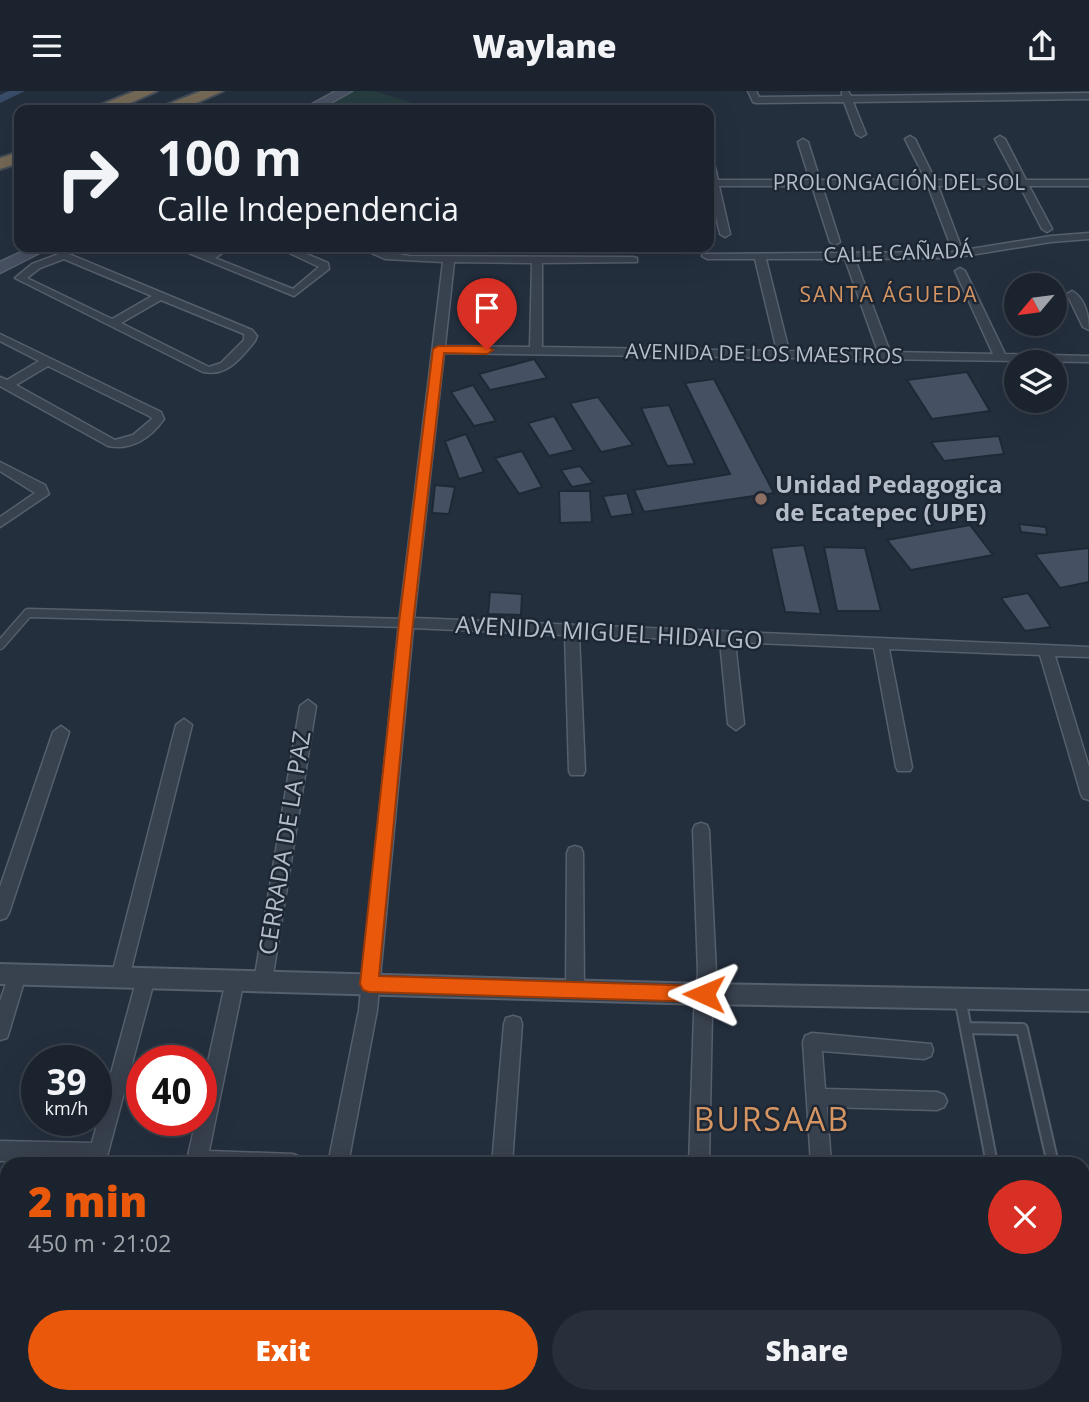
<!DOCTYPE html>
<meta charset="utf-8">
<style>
:root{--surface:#1b232e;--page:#282f3a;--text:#f1f3f6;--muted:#a0a4aa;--line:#39404a;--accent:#ea580c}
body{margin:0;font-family:"Open Sans",sans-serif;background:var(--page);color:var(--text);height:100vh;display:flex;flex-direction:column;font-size:26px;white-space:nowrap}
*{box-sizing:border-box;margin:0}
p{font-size:23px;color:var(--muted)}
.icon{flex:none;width:38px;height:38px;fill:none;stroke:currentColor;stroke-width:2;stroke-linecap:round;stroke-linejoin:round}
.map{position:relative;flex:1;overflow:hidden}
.side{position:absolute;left:0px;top:1066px;width:1090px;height:247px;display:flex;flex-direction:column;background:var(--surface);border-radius:21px 21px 0 0;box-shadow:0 7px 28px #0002,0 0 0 2px var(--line)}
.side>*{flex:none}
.hud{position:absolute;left:14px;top:14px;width:700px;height:147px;border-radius:14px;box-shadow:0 7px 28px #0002,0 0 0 2px var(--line);background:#1b232e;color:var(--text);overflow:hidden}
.needle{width:46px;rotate:241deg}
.tools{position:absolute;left:1004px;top:182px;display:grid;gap:14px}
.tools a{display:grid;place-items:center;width:63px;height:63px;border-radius:50%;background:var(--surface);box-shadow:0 7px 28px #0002,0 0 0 2px var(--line);font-size:35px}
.speed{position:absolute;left:21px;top:954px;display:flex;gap:14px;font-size:35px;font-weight:700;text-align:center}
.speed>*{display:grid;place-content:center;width:91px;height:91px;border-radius:50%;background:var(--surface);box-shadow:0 7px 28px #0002,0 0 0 2px var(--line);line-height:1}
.speed small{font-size:18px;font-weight:400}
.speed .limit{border:10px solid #d22;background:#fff;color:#111}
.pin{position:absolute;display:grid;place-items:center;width:60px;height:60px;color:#fff;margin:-72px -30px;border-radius:50% 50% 50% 0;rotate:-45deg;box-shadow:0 0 7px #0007}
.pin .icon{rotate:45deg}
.me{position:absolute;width:77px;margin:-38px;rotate:271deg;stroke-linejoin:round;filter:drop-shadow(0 0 5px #0008)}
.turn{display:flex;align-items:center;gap:24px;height:147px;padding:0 28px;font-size:32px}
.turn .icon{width:91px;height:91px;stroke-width:2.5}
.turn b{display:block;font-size:49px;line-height:60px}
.round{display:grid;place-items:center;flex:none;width:74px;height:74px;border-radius:37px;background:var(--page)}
.head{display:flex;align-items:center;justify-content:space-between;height:119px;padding:0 28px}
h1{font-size:42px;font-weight:800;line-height:52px;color:var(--accent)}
.button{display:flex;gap:14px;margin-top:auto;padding:14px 28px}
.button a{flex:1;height:80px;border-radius:42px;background:var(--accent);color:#fff;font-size:28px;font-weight:800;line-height:80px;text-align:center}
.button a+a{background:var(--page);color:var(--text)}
header{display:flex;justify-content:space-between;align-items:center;height:91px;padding:0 28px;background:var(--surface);font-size:32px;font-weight:800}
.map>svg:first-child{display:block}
</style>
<header><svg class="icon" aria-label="menu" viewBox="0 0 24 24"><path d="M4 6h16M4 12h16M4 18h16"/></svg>Waylane<svg class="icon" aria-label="share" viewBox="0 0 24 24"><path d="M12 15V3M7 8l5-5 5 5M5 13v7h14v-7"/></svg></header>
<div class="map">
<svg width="1089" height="1311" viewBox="0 0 1089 1311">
<rect width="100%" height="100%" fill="#242f3e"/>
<!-- green -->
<path fill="#263c3f" d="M348,0H375L434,19H311Z
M336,1306H733V1311H336Z"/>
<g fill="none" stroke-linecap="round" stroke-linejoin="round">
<!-- canal -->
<path fill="#394c67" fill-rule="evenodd" d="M9,0H25L0,12V4Z"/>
</g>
<!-- building -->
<path fill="#455162" stroke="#1f2835" stroke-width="2" d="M534,268L547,287L490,299L479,283Z
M967,281L990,320L932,328L907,289Z
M714,288L774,402L644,421L634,399L730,383L685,292Z
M473,294L496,330L474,335L451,301Z
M598,306L633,354L601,361L570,312Z
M669,314L695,373L667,375L641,317Z
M554,325L574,359L549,365L528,332Z
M466,343L484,381L459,388L445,350Z
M999,345L1004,363L944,370L931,351Z
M522,360L542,396L519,403L495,367Z
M580,375L593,392L572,396L561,379Z
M435,394L455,396L449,423L432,422Z
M559,400H590L592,431L560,432Z
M627,402L633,423L611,426L603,405Z
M1019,433L1046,436L1047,444L1021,441Z
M970,434L993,464L911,479L887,449Z
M804,454L821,523L785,521L771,457Z
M824,456L865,457L881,520H837Z
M1089,457V491L1060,497L1035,463Z
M490,501L522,503L521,524L488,523Z
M1028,502L1051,536L1025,540L1001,507Z
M1083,1246H1089V1311H839V1306H1083Z"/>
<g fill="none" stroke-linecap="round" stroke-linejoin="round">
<defs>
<path id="service-far1" d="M0,554L28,522L406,532"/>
<path id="service" d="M960,907L992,1073
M966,937L1022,938L1053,1073
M1083,1164L1089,1165
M1083,1198H1089
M819,1306L820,1311"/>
<path id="minor" d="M748,0H756L759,6L842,5V0H848L851,5L1089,2V8L853,11L866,43L861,46L856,43L844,11L756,12L753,11Z
M910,45L915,48L935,89H1017L995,48L1000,45L1005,48L1026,89H1089V95H1029L1052,138L1047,141L1042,138L1020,95H938L960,153L955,156L950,153L928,95H822L840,151L835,154L830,151L812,95H719L730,143L725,146L720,143L709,95V69L714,72L718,89H810L798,51L803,48L808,51L820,89H926L905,48Z
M1089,142V148L1051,151L952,167L855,168L890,261L993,263L955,180L960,177L965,180L1005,263L1089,265V271L444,262L414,527L1089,556V566L1055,565L1089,676V709L1083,707L1081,703L1040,564L889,558L912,676L910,680H898L896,676L874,557L735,551L744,633L736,639L728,633L720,550L579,544L585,680L583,684H571L569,680L565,544L413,537L377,919L348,1073H328L359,919L399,532L443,171L385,168L358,156C376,156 392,163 410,165L633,166L637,167V171L542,172V256L777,260L755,168H707L702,165L703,163L952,161L1051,145ZM766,168H845L878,261L789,260ZM454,171L532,172L530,256L445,255Z
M174,156H188L206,163L219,156H231L215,167L293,198L319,176L277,156H290L328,172L329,178L294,205Z
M64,161L252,239L257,245L255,250C241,267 227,286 203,281L15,187L32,173ZM64,168L152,205L112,228L27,187L40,177ZM161,209L244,243V249L221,272L209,276L121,232Z
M1072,200C1085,207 1089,225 1089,239L1083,236L1067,203Z
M0,243L161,321L164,328C151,347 131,360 108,355L0,295V286L7,289L39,270L0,250ZM48,275L151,326L152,328L133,344L115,349L16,294Z
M0,371L45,394L49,403L0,436V426L35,402L0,380Z
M308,609L316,615L272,890L269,896L263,898L257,896L254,890L300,615Z
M184,628L192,634L129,887L126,893L120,895L114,893L111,887L176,634Z
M61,635L69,641L9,822L6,827L0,829V796L53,641Z
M701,732L707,734L709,739L716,882L712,923L709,1073H689L694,923L698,882L693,739L695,734Z
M575,755L581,757L583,762L584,900L581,906L575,908L569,906L566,900L567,762L569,757Z
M17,876L23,878L26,884L9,941L7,947L0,949V910L11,878Z
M146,879L152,881L155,887L106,1069L99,1072L0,1070V1050L92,1052L137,887L140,881Z
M235,881L241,883L244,889L209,1060L293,1063L300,1066L303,1073H189L187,1069L196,1029H201V1003L226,889L229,883Z
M513,925L520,927L522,933L512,1073H492L504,933L506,927Z
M812,942L931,953L933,959L931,965L924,968L822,960L825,998L937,1001L944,1004L947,1010L944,1016L937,1019L827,1016L831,1073H811L803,951L805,945Z
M0,1190H7V1212H0Z
M28,1306H50L48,1311H26Z"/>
<path id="tertiary" d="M0,873L704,893L1089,900V920L704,913L0,893Z"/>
<path id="secondary" d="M336,0H352L318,19H301Z
M32,156H51L0,182V171Z"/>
<path id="motorway" d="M135,0H157L115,19H93L95,16Z
M201,0H223L181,19H159L161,16Z
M19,61V72L0,78V67Z"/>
</defs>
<!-- service-far1 casing -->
<use href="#service-far1" stroke="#565f6c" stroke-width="11"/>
<!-- service casing -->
<use href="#service" stroke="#565f6c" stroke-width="14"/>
<!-- minor casing -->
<use href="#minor" stroke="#565f6c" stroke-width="3"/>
<!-- tertiary casing -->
<use href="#tertiary" stroke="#565f6c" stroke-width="4"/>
<!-- secondary casing -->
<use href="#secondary" stroke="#565f6c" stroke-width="3"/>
<!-- motorway casing -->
<use href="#motorway" stroke="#434c59" stroke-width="4"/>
<!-- service-far1 -->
<use href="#service-far1" stroke="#38414e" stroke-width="8"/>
<!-- service -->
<use href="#service" stroke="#38414e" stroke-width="10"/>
<!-- minor -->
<use href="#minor" fill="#38414e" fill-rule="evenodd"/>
<!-- tertiary -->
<use href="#tertiary" fill="#38414e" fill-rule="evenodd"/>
<!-- secondary -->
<use href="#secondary" fill="#465061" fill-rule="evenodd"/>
<!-- motorway -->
<use href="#motorway" fill="#746855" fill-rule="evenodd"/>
</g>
<!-- route -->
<path fill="#ea580c" stroke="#983908" stroke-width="2" d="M438,255H487L493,259L487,263L444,262L413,532L379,885L704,895L710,897L713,903L710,909L704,911L369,901L363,899L360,893L399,532L433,258Z"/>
<!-- markers -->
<circle fill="#8d6e63" stroke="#1d2633" stroke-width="2.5" cx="761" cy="408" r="7"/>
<g text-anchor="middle" stroke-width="5" stroke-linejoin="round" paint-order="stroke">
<!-- far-street labels -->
<g font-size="21" fill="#b4bcc9" stroke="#1d2633">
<text x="899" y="99">PROLONGACIÓN DEL SOL</text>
<text transform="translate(898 162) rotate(-2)" y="7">CALLE CAÑADÁ</text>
<text transform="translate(764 263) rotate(1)" y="7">AVENIDA DE LOS MAESTROS</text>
</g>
<!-- far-neighbourhood labels -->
<g font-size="21" letter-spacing="2" fill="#d59563" stroke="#1d2633">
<text x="889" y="211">SANTA ÁGUEDA</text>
</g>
<!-- poi labels -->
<g font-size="24" font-weight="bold" fill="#b4bcc9" stroke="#1d2633" text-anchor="start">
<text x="775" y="402">Unidad Pedagogica<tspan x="775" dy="28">de Ecatepec (UPE)</tspan></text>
</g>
<!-- street labels -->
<g font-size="24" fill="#b4bcc9" stroke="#1d2633">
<text transform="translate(609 542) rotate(3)" y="8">AVENIDA MIGUEL HIDALGO</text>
<text transform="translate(285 752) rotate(-81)" y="8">CERRADA DE LA PAZ</text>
</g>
<!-- near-neighbourhood labels -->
<g font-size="32" letter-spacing="2" fill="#d59563" stroke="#1d2633">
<text x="772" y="1040">BURSAAB</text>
</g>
</g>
</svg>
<div class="tools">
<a><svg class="needle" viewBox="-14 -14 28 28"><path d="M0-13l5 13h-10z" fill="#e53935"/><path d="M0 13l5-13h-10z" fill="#a0a4aa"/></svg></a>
<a><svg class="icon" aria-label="layers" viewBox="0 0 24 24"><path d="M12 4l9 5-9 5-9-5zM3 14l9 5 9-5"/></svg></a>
</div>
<div class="speed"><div>39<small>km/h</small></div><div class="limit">40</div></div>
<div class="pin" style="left:487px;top:259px;background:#d93025"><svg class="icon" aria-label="arrive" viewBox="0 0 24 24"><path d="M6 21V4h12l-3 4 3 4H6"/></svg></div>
<svg class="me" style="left:704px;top:903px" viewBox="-20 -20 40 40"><path d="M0-17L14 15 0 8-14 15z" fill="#ea580c" stroke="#fff" stroke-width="4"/></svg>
<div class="hud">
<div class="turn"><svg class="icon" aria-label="right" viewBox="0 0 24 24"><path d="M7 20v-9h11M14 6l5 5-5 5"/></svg><div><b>100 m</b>Calle Independencia</div></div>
</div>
<section class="side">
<div class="head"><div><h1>2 min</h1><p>450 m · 21:02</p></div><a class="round" style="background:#d93025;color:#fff"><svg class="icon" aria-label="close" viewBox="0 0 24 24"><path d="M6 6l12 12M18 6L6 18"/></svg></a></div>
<div class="button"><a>Exit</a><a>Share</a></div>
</section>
</div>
